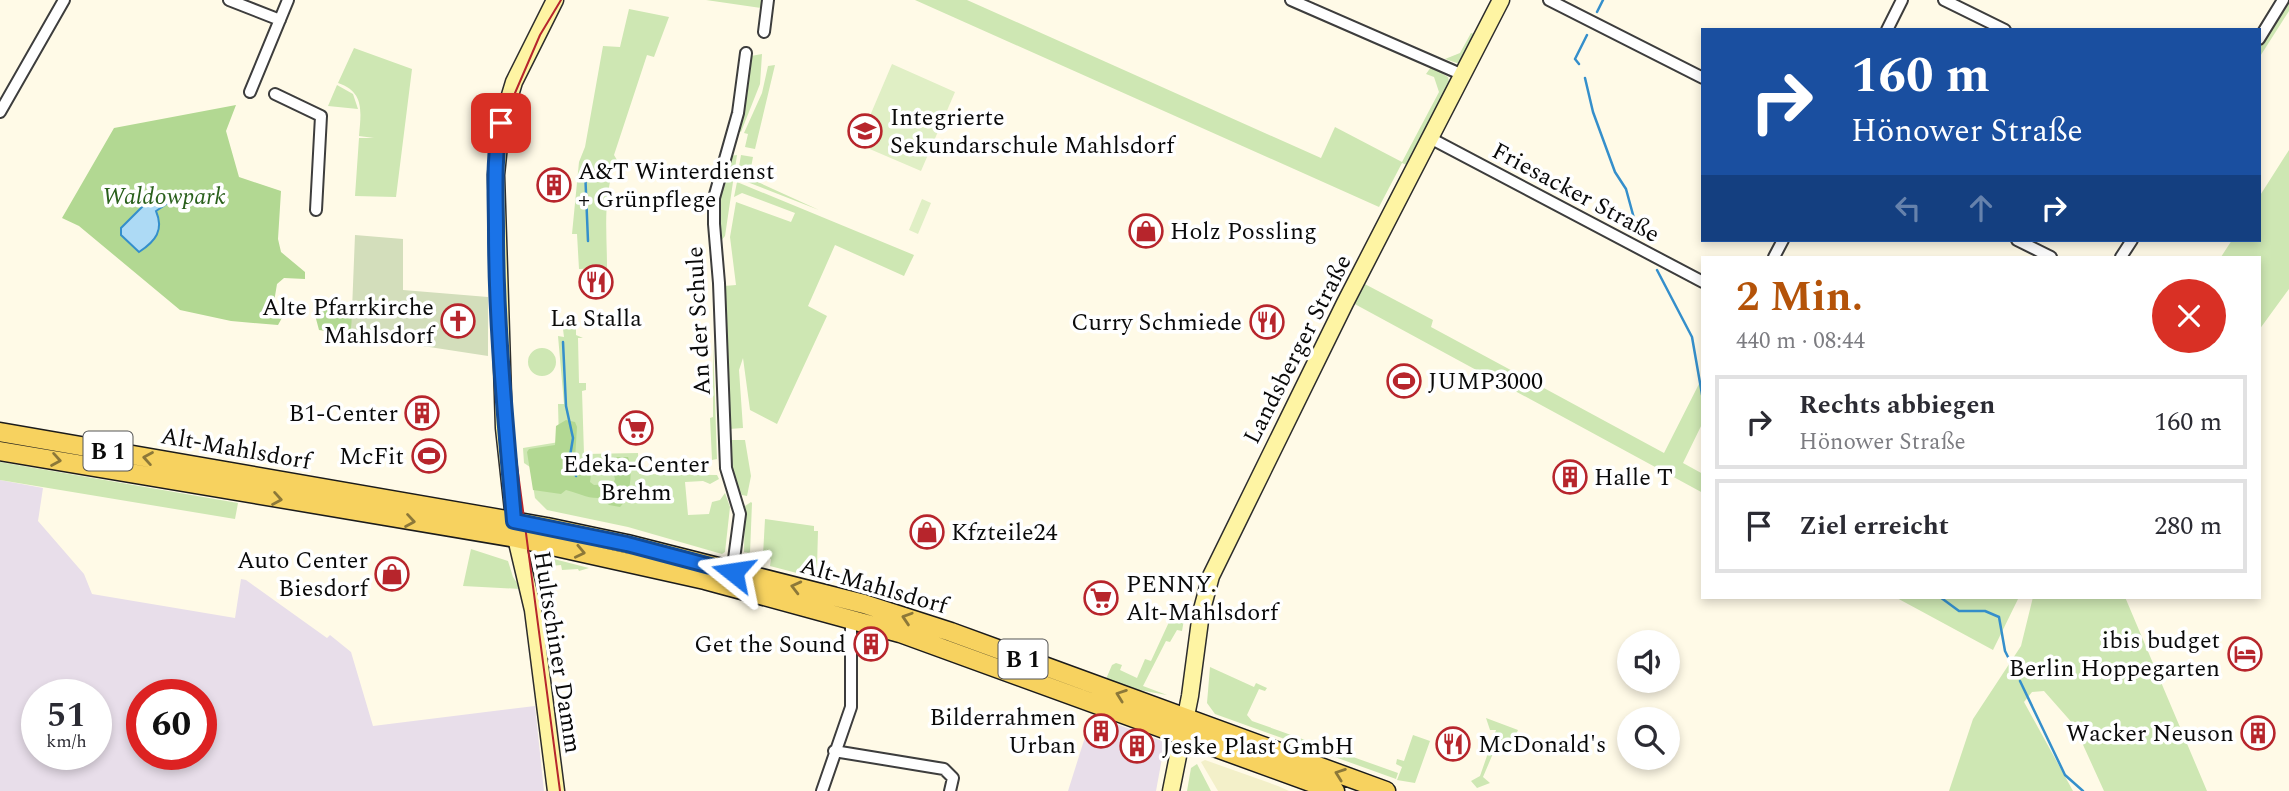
<!DOCTYPE html>
<html lang="de">
<meta charset="utf-8">
<style>
:root{--surface:#fff;--page:#f2f2f3;--text:#2b2b33;--muted:#7c7c81;--line:#e1e1e2;--accent:#b45309}
body{margin:0;font-family:Spectral,serif;background:var(--page);color:var(--text);height:100vh;display:flex;flex-direction:column;font-size:26px;white-space:nowrap}
*{box-sizing:border-box;margin:0}
p{font-size:23px;color:var(--muted)}
.icon{flex:none;width:38px;height:38px;fill:none;stroke:currentColor;stroke-width:2;stroke-linecap:round;stroke-linejoin:round}
.map{position:relative;flex:1;overflow:hidden}
.panel{position:absolute;left:1701px;top:256px;width:560px;height:343px;display:flex;flex-direction:column;background:var(--surface);border-radius:0px;box-shadow:0 4px 10px #0003}
.panel>*{flex:none}
.guide{position:absolute;left:1701px;top:28px;width:560px;height:214px;border-radius:0px;box-shadow:0 4px 10px #0003;background:#1a4fa0;color:#fff;overflow:hidden}
.fabs{position:absolute;left:1617px;top:630px;display:grid;gap:14px}
.fabs a{display:grid;place-items:center;width:63px;height:63px;border-radius:50%;background:var(--surface);box-shadow:0 4px 10px #0003;font-size:35px}
.speed{position:absolute;left:21px;top:679px;display:flex;gap:14px;font-size:35px;font-weight:700;text-align:center}
.speed>*{display:grid;place-content:center;width:91px;height:91px;border-radius:50%;background:var(--surface);box-shadow:0 4px 10px #0003;line-height:1}
.speed small{font-size:18px;font-weight:400}
.speed .limit{border:10px solid #d22;background:#fff;color:#111}
.pin{position:absolute;display:grid;place-items:center;width:60px;height:60px;color:#fff;margin:-30px;border-radius:14px;box-shadow:0 4px 10px #0006}
.me{position:absolute;width:77px;margin:-38px;rotate:285deg;stroke-linejoin:round;filter:drop-shadow(0 0 5px #0008)}
.turn{display:flex;align-items:center;gap:24px;height:147px;padding:0 35px;font-size:32px}
.turn .icon{width:91px;height:91px;stroke-width:2.5}
.turn b{display:block;font-size:49px;line-height:60px}
.lanes{display:flex;align-items:center;height:66px;padding:0 35px;background:#0003;justify-content:center;gap:35px;direction:ltr}
.lanes .off{opacity:.35}
.round{display:grid;place-items:center;flex:none;width:74px;height:74px;border-radius:37px;background:var(--page)}
.headline{display:flex;align-items:center;justify-content:space-between;height:119px;padding:0 35px}
h1{font-size:42px;font-weight:700;line-height:52px;color:var(--accent)}
ul{padding:0;list-style:none}
li{display:flex;align-items:center;gap:21px;height:94px;margin:0 14px 10px;padding:0 21px;border:4px solid var(--line);border-radius:0px}
li div{flex:1}
li b{display:block;font-size:26px}
li em{font-style:normal}
.map>svg:first-child{display:block}
</style>
<div class="map">
<svg width="2289" height="791" viewBox="0 0 2289 791">
<rect width="100%" height="100%" fill="#fffae7"/>
<!-- industrial -->
<path fill="#e8deea" fill-rule="evenodd" d="M0,480L43,488L38,521L84,574L92,594L235,618L241,579L246,580L327,638L330,635L351,652L373,726L535,706L544,791H0ZM37,695H96V754H37ZM142,695H201V754H142Z
M1092,715L1165,742L1156,791H1068Z"/>
<!-- farmland -->
<path fill="#f3f0c9" d="M1205,760L1278,786L1289,791H1218L1201,762Z"/>
<!-- green -->
<path fill="#cee7b3" d="M706,0H763L761,8Z
M915,0H967L1321,158L1335,127L1402,162L1439,92L1434,77L1426,74L1431,67L1448,77L1450,86L1407,165L1402,163L1379,207Z
M2289,0V11L2259,58V46Z
M629,9L669,17L654,57L647,55L614,155L617,160C602,195 607,231 607,268L579,269L577,234H572L579,162L585,147L603,46L620,47Z
M1471,33L1475,34L1460,64L1445,59L1460,53Z
M354,48L412,69L396,197L355,196L359,138H374L359,136C361,112 365,92 338,83Z
M762,54L760,84L741,132L738,131L751,56Z
M775,65L755,149L745,147L748,134L744,133L762,93L768,66Z
M337,85L353,94L358,109L328,106Z
M2289,150V289L2259,330V257H2221L2232,240H2259V197Z
M737,155L725,236L720,242L717,201L730,156Z
M741,155L753,157L749,178L819,210L737,178Z
M737,182L914,255L904,276L835,245L808,306L827,316L777,424L750,410L743,358L739,370L743,428L729,429L724,286L736,285L730,237L736,202L791,222L795,213L742,193L734,197Z
M1361,282L1433,320L1431,327L1664,453L1703,376V422L1683,463L1703,474V493L1351,302Z
M563,329H576V335L583,338H578L579,383H586V390L582,391L584,454L638,453L639,474L717,475L719,479L710,484L703,481L685,482L688,515L709,514L712,502L720,500L725,493L730,507L725,552L722,554L628,527L547,510L535,498L530,467L524,463L523,448L559,442L558,404H564L558,336L564,337Z
M713,342L717,459L712,460L710,418L713,417Z
M528 362a14 14 0 1 1 28 0a14 14 0 1 1-28 0Z
M730,440H745L751,476L747,496L742,495L732,475Z
M0,462L238,503L235,519L0,480Z
M751,502L752,503L750,553L744,552L745,506Z
M765,519L814,526V531H818L817,567L820,574L816,578L770,566L771,559L763,555Z
M471,549L508,561L513,577L521,589L463,586Z
M546,557L589,568L579,571L578,569L562,570L561,565L551,566V573L543,574L542,561Z
M1895,597H2019L1993,650Z
M2033,597H2125L2207,791H2104L2074,725L2044,691L2032,692L2024,702L2073,791H1949L1973,719L2021,646Z
M1175,609L1185,614L1182,631L1177,630L1170,642L1166,641L1143,686L1167,695L1139,690L1106,679L1112,665L1116,663L1122,665L1120,670L1137,678L1145,659L1151,661Z
M1210,667L1254,687L1256,683L1267,688L1265,691L1259,689L1247,715L1252,721L1398,773L1396,779L1215,714L1207,703Z
M1486,718L1518,730L1513,741L1506,747L1497,744L1483,777L1490,783L1477,788L1471,781L1480,776L1496,730H1490Z
M1413,735L1430,741L1415,783L1397,780L1402,767L1396,764L1397,759L1404,761Z
M1197,764L1211,791H1187L1191,768Z"/>
<!-- forest -->
<path fill="#b2d892" d="M236,105L226,131L239,177L281,191L278,239L281,252L305,272V279L284,278L277,284L274,302L283,316L278,325L231,321L180,310L79,226L62,218L114,128Z
M336,306L353,311L351,335L319,330L315,315L321,309Z
M566,420L575,422L577,427L575,459L593,460L590,482L594,485L613,484L615,479L611,463L614,457H628C633,470 631,497 620,507L609,505L601,498C587,499 579,493 566,490L561,494L533,490L527,452L529,449L555,445L556,426Z"/>
<!-- cemetery -->
<path fill="#d3debb" d="M355,235L403,239V290L488,297V356L351,335Z"/>
<!-- pitch -->
<path fill="#e0efc5" d="M892,64L955,92L921,171L858,144Z
M922,199L931,203L918,234L909,230Z"/>
<!-- water -->
<path fill="#addaf5" stroke="#358fcb" stroke-width="2" d="M163,192L169,198L168,203L156,211C164,230 156,241 139,252L121,235V228L155,194Z"/>
<g fill="none" stroke-linecap="round" stroke-linejoin="round">
<!-- stream -->
<path stroke="#358fcb" stroke-width="2.5" d="M1597,12L1603,0
M1579,64L1575,59L1587,35
M1585,78L1593,112L1615,172L1626,189L1638,233
M585,169L588,241
M1657,270L1692,337L1703,400
M563,342L566,406L573,438L570,456L576,476
M1940,597L1959,611H1985L1999,617L2005,651L2015,671
M2020,681L2065,775L2083,791"/>
<defs>
<path id="street" d="M229,0L280,20
M1291,0L1463,75
M1549,0L1703,78
M1944,0L2005,30
M1887,30L1902,0
M764,32L768,0
M2259,39L2283,0
M250,92L288,0
M275,94L321,116L316,210
M0,112L64,0
M1430,138L1703,282
M2017,240L2051,257
M1774,257L1783,240
M2121,257L2132,240
M732,574L740,514L726,468L719,283L714,224V198L738,113L746,53
M834,751L944,769L953,778L950,791
M822,791L851,707V619"/>
<path id="secondary" d="M555,0L514,82L501,125L496,175L504,428L516,538L533,610L556,791
M1171,791L1190,696L1201,613L1211,576L1345,303L1501,0"/>
<path id="primary" d="M0,432L547,527L627,544L864,604L951,632L1386,791
M0,451L516,538L705,580L900,633L1335,791"/>
</defs>
<!-- street casing -->
<use href="#street" stroke="#3d3d3d" stroke-width="14"/>
<!-- secondary casing -->
<use href="#secondary" stroke="#2c2c2c" stroke-width="19"/>
<!-- primary casing -->
<use href="#primary" stroke="#1b1b1b" stroke-width="21"/>
<!-- street -->
<use href="#street" stroke="#fff" stroke-width="10"/>
<!-- secondary -->
<use href="#secondary" stroke="#fef4a3" stroke-width="16"/>
<!-- primary -->
<use href="#primary" stroke="#f7d25f" stroke-width="18"/>
<!-- tram -->
<path stroke="#b7252c" stroke-width="2" d="M560,791L510,412L501,317L500,175L502,144L515,93L540,35L561,0"/>
</g>
<!-- one-way arrows -->
<defs><path id="oneway-chevron" d="M-2-3.5L2.5 0L-2 3.5" fill="none" stroke-width="1.6" stroke-linecap="round" stroke-linejoin="round" transform="scale(1.75)"/></defs>
<g stroke="#8c7839">
<use href="#oneway-chevron" transform="translate(148 458) rotate(-170)"/>
<use href="#oneway-chevron" transform="translate(56 460) rotate(10)"/>
<use href="#oneway-chevron" transform="translate(277 499) rotate(10)"/>
<use href="#oneway-chevron" transform="translate(410 521) rotate(9)"/>
<use href="#oneway-chevron" transform="translate(580 552) rotate(12)"/>
<use href="#oneway-chevron" transform="translate(796 587) rotate(-166)"/>
<use href="#oneway-chevron" transform="translate(907 618) rotate(-162)"/>
<use href="#oneway-chevron" transform="translate(1121 695) rotate(-160)"/>
<use href="#oneway-chevron" transform="translate(1340 774) rotate(-160)"/>
</g>
<g fill="none" stroke-linecap="round" stroke-linejoin="round">
<defs>
<path id="route" d="M501,123C493,158 496,195 496,231C496,328 506,424 514,521L627,544L733,572"/>
</defs>
<!-- route casing -->
<use href="#route" stroke="#114b97" stroke-width="18"/>
<!-- route -->
<use href="#route" stroke="#1a73e8" stroke-width="12"/>
</g>
<!-- icons -->
<defs>
<symbol id="school-ring" viewBox="-11 -11 22 22"><circle r="9.5" fill="#fff" stroke="#b7252c" stroke-width="1.5"/><path d="M0-5L7-2L0 1L-7-2ZM-4 1L0 2.5L4 1V4Q0 6-4 4Z" fill="#b7252c"/></symbol>
<symbol id="building-ring" viewBox="-11 -11 22 22"><circle r="9.5" fill="#fff" stroke="#b7252c" stroke-width="1.5"/><path d="M-4-6H4V6H1V3H-1V6H-4ZM-2.5-4.3h1.7v1.8h-1.7ZM.8-4.3h1.7v1.8H.8ZM-2.5-1h1.7V.8h-1.7ZM.8-1h1.7V.8H.8Z" fill="#b7252c"/></symbol>
<symbol id="shop-ring" viewBox="-11 -11 22 22"><circle r="9.5" fill="#fff" stroke="#b7252c" stroke-width="1.5"/><path d="M-5-2.5h2.3a2.7 3.5 0 0 1 5.4 0H5L5.5 6h-11ZM-1.5-2.5h3a1.5 2.3 0 0 0-3 0Z" fill="#b7252c"/></symbol>
<symbol id="restaurant-ring" viewBox="-11 -11 22 22"><circle r="9.5" fill="#fff" stroke="#b7252c" stroke-width="1.5"/><path d="M-5-6h1v4h1v-4h1v4h1v-4h1v5L-1.5 .5V6h-2V.5L-5-1ZM5-6V6H3V1.5H1.5Q1.5-4 5-6Z" fill="#b7252c"/></symbol>
<symbol id="church-ring" viewBox="-11 -11 22 22"><circle r="9.5" fill="#fff" stroke="#b7252c" stroke-width="1.5"/><path d="M-1.2-6h2.4v3.5h3.3v2.4h-3.3V6h-2.4V-.1h-3.3v-2.4h3.3Z" fill="#b7252c"/></symbol>
<symbol id="stadium-ring" viewBox="-11 -11 22 22"><circle r="9.5" fill="#fff" stroke="#b7252c" stroke-width="1.5"/><path d="M0-5a6.5 5 0 1 0 0 10a6.5 5 0 1 0 0-10ZM-3.5-1.8h7v3.6h-7Z" fill="#b7252c"/></symbol>
<symbol id="supermarket-ring" viewBox="-11 -11 22 22"><circle r="9.5" fill="#fff" stroke="#b7252c" stroke-width="1.5"/><path d="M-6-5.5h2.5l.6 2H6L4.5 2H-2.5L-4.4-4H-6ZM-1.5 3.2a1.3 1.3 0 1 0 .1 0ZM3 3.2a1.3 1.3 0 1 0 .1 0Z" fill="#b7252c"/></symbol>
<symbol id="hotel-ring" viewBox="-11 -11 22 22"><circle r="9.5" fill="#fff" stroke="#b7252c" stroke-width="1.5"/><path d="M-6-4.5h1.5V1H6V5H4.5V3h-9V5H-6ZM-4 0a1.8 1.8 0 1 1 3.6 0ZM.5 0V-2.5h3Q6-2.5 6 0Z" fill="#b7252c"/></symbol>
</defs>
<g fill-rule="evenodd">
<use href="#school-ring" x="846" y="112" width="38" height="38"/>
<use href="#building-ring" x="535" y="166" width="38" height="38"/>
<use href="#shop-ring" x="1127" y="212" width="38" height="38"/>
<use href="#restaurant-ring" x="577" y="263" width="38" height="38"/>
<use href="#church-ring" x="439" y="302" width="38" height="38"/>
<use href="#restaurant-ring" x="1248" y="303" width="38" height="38"/>
<use href="#stadium-ring" x="1385" y="362" width="38" height="38"/>
<use href="#building-ring" x="403" y="394" width="38" height="38"/>
<use href="#supermarket-ring" x="617" y="409" width="38" height="38"/>
<use href="#stadium-ring" x="410" y="437" width="38" height="38"/>
<use href="#building-ring" x="1551" y="458" width="38" height="38"/>
<use href="#shop-ring" x="908" y="513" width="38" height="38"/>
<use href="#shop-ring" x="373" y="555" width="38" height="38"/>
<use href="#supermarket-ring" x="1082" y="579" width="38" height="38"/>
<use href="#building-ring" x="852" y="625" width="38" height="38"/>
<use href="#hotel-ring" x="2226" y="635" width="38" height="38"/>
<use href="#building-ring" x="1082" y="712" width="38" height="38"/>
<use href="#building-ring" x="2239" y="714" width="38" height="38"/>
<use href="#restaurant-ring" x="1434" y="725" width="38" height="38"/>
<use href="#building-ring" x="1118" y="727" width="38" height="38"/>
</g>
<g text-anchor="middle" stroke-width="7" stroke-linejoin="round" paint-order="stroke">
<!-- shield labels -->
<g fill="#fff" stroke="#545454" stroke-width="2">
<rect x="83.5" y="431.5" width="49" height="39" rx="5"/>
<rect x="998.5" y="639.5" width="49" height="39" rx="5"/>
</g>
<g font-size="23" font-weight="bold" fill="#0a0a0a">
<text x="108" y="459">B 1</text>
<text x="1023" y="667">B 1</text>
</g>
<!-- poi labels -->
<g font-size="24" fill="#0a0a0a" stroke="#fff" text-anchor="start">
<text x="890" y="125">Integrierte<tspan x="890" dy="28">Sekundarschule Mahlsdorf</tspan></text>
<text x="578" y="179">A&amp;T Winterdienst<tspan x="578" dy="28">+ Grünpflege</tspan></text>
<text x="1170" y="239">Holz Possling</text>
<text x="434" y="315" text-anchor="end">Alte Pfarrkirche<tspan x="434" dy="28">Mahlsdorf</tspan></text>
<text x="596" y="326" text-anchor="middle">La Stalla</text>
<text x="1242" y="330" text-anchor="end">Curry Schmiede</text>
<text x="1428" y="389">JUMP3000</text>
<text x="398" y="421" text-anchor="end">B1-Center</text>
<text x="404" y="464" text-anchor="end">McFit</text>
<text x="636" y="472" text-anchor="middle">Edeka-Center<tspan x="636" dy="28">Brehm</tspan></text>
<text x="1594" y="485">Halle T</text>
<text x="951" y="540">Kfzteile24</text>
<text x="368" y="568" text-anchor="end">Auto Center<tspan x="368" dy="28">Biesdorf</tspan></text>
<text x="1126" y="592">PENNY.<tspan x="1126" dy="28">Alt-Mahlsdorf</tspan></text>
<text x="2220" y="648" text-anchor="end">ibis budget<tspan x="2220" dy="28">Berlin Hoppegarten</tspan></text>
<text x="846" y="652" text-anchor="end">Get the Sound</text>
<text x="1076" y="725" text-anchor="end">Bilderrahmen<tspan x="1076" dy="28">Urban</tspan></text>
<text x="2234" y="741" text-anchor="end">Wacker Neuson</text>
<text x="1478" y="752">McDonald's</text>
<text x="1162" y="754">Jeske Plast GmbH</text>
</g>
<!-- street labels -->
<g font-size="24" fill="#0a0a0a" stroke="#fff">
<text transform="translate(1576 192) rotate(28)" y="8">Friesacker Straße</text>
<text transform="translate(698 321) rotate(-93)" y="8">An der Schule</text>
<text transform="translate(1297 349) rotate(-63)" y="8">Landsberger Straße</text>
<text transform="translate(236 448) rotate(10)" y="8">Alt-Mahlsdorf</text>
<text transform="translate(874 585) rotate(16)" y="8">Alt-Mahlsdorf</text>
<text transform="translate(558 652) rotate(81)" y="8">Hultschiner Damm</text>
</g>
<!-- park labels -->
<g font-size="24" font-style="italic" fill="#2a601c" stroke="#fff">
<text x="164" y="204">Waldowpark</text>
</g>
</g>
</svg>
<div class="fabs">
<a><svg class="icon" aria-label="sound" viewBox="0 0 24 24"><path d="M4 9h4l5-4v14l-5-4H4zM17 9q2 3 0 6"/></svg></a>
<a><svg class="icon" aria-label="search" viewBox="0 0 24 24"><circle cx="10" cy="10" r="6"/><path d="M15 15l6 6"/></svg></a>
</div>
<div class="speed"><div>51<small>km/h</small></div><div class="limit">60</div></div>
<div class="pin" style="left:501px;top:123px;background:#d93025"><svg class="icon" aria-label="arrive" viewBox="0 0 24 24"><path d="M6 21V4h12l-3 4 3 4H6"/></svg></div>
<svg class="me" style="left:733px;top:572px" viewBox="-20 -20 40 40"><path d="M0-17L14 15 0 8-14 15z" fill="#1a73e8" stroke="#fff" stroke-width="4"/></svg>
<div class="guide">
<div class="turn"><svg class="icon" aria-label="right" viewBox="0 0 24 24"><path d="M7 20v-9h11M14 6l5 5-5 5"/></svg><div><b>160 m</b>Hönower Straße</div></div>
<div class="lanes"><svg class="icon off" aria-label="left" viewBox="0 0 24 24"><path d="M17 20v-9H6M10 6l-5 5 5 5"/></svg><svg class="icon off" aria-label="ahead" viewBox="0 0 24 24"><path d="M12 20V5M6 11l6-6 6 6"/></svg><svg class="icon" aria-label="right" viewBox="0 0 24 24"><path d="M7 20v-9h11M14 6l5 5-5 5"/></svg></div>
</div>
<section class="panel">
<div class="headline"><div><h1>2 Min.</h1><p>440 m · 08:44</p></div><a class="round" style="background:#d93025;color:#fff"><svg class="icon" aria-label="close" viewBox="0 0 24 24"><path d="M6 6l12 12M18 6L6 18"/></svg></a></div>
<ul>
<li><svg class="icon" aria-label="right" viewBox="0 0 24 24"><path d="M7 20v-9h11M14 6l5 5-5 5"/></svg><div><b>Rechts abbiegen</b><p>Hönower Straße</p></div><em>160 m</em></li>
<li><svg class="icon" aria-label="arrive" viewBox="0 0 24 24"><path d="M6 21V4h12l-3 4 3 4H6"/></svg><div><b>Ziel erreicht</b></div><em>280 m</em></li>
</ul>
</section>
</div>
